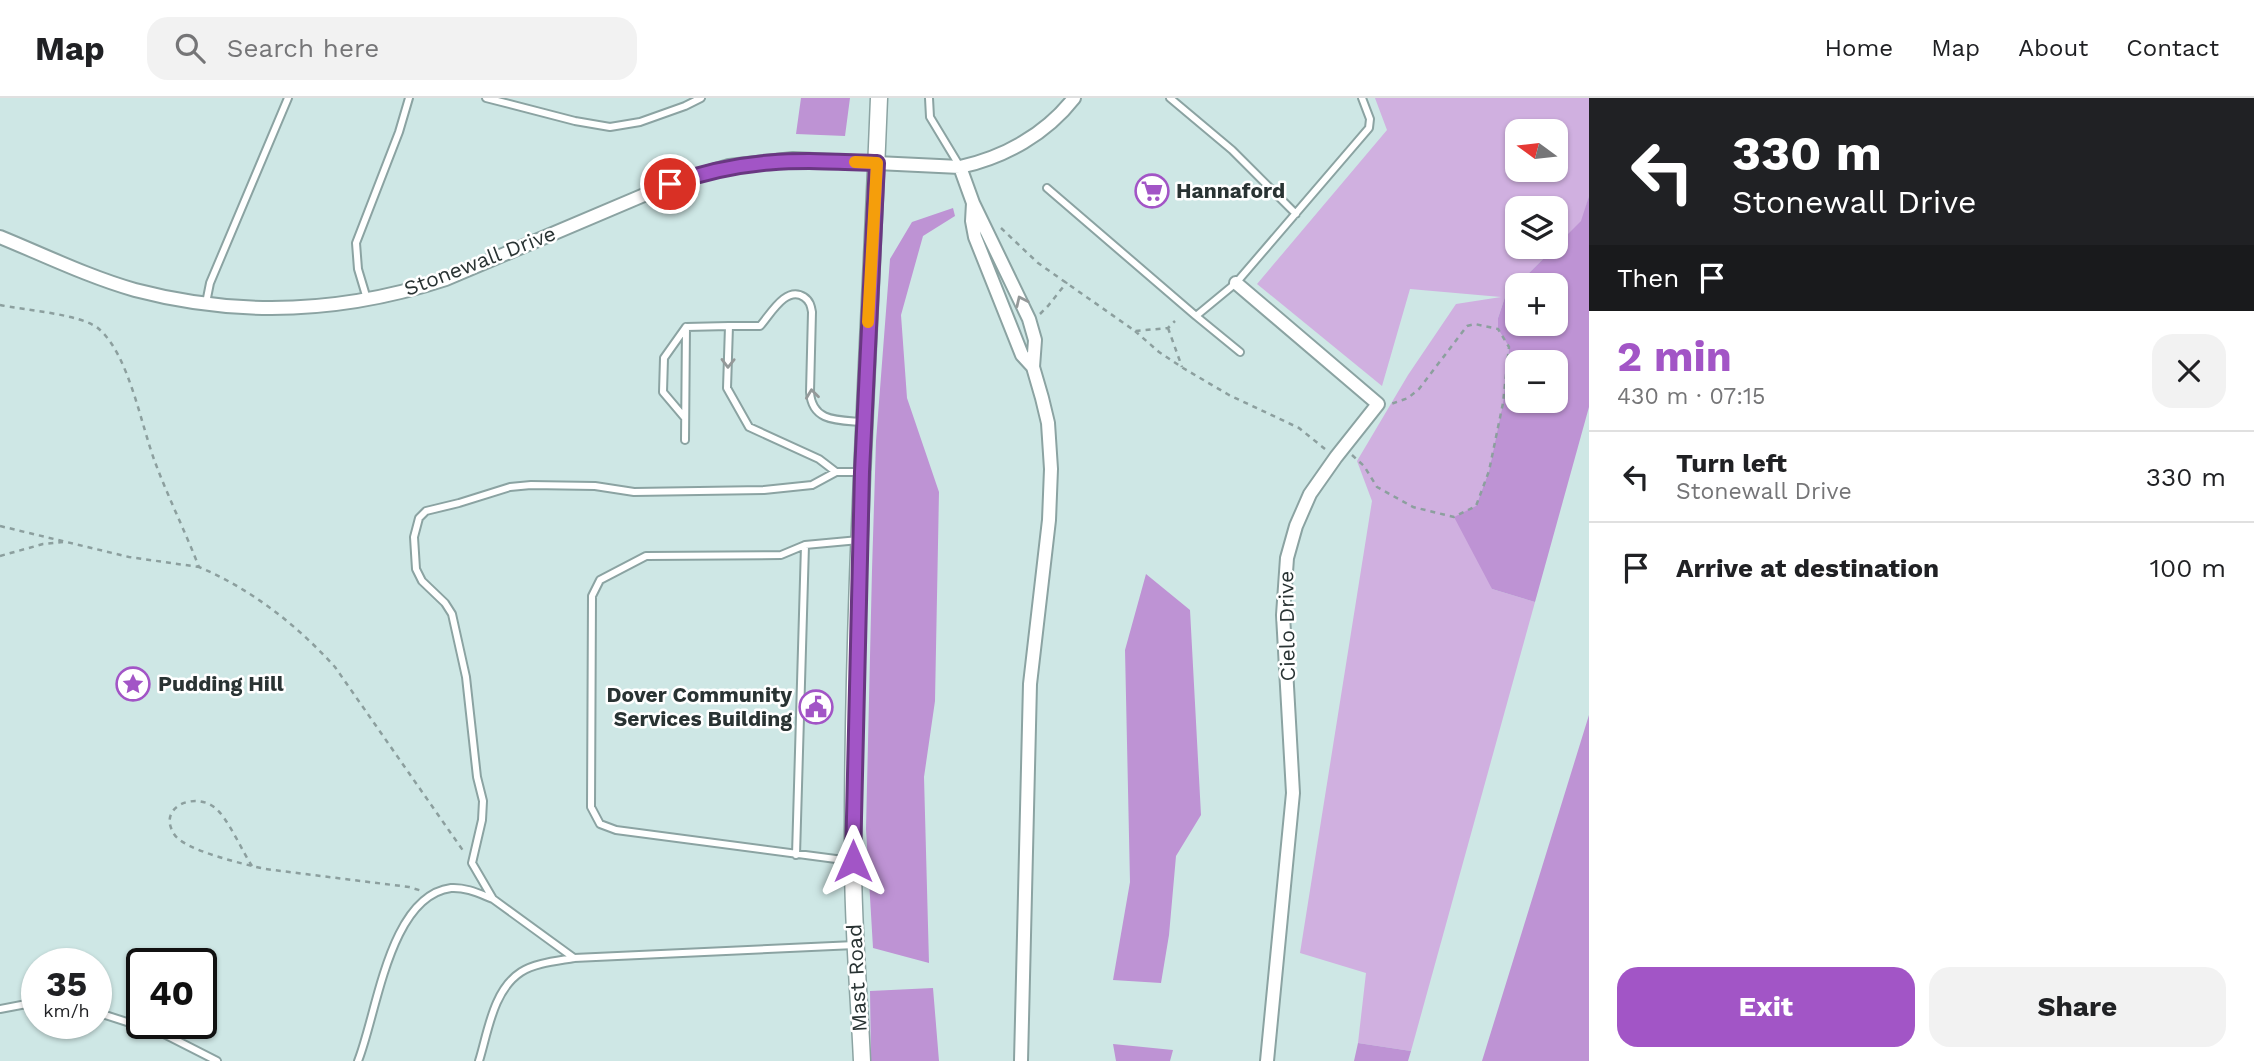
<!DOCTYPE html>
<meta charset="utf-8">
<style>
:root{--surface:#fff;--page:#f2f2f2;--text:#202124;--muted:#757577;--line:#e0e0e0;--accent:#a255c6}
body{margin:0;font-family:"Work Sans",sans-serif;background:var(--page);color:var(--text);height:100vh;display:flex;flex-direction:column;font-size:26px;white-space:nowrap}
*{box-sizing:border-box;margin:0}
p{font-size:23px;color:var(--muted)}
.icon{flex:none;width:38px;height:38px;fill:none;stroke:currentColor;stroke-width:2;stroke-linecap:round;stroke-linejoin:round}
.map{position:relative;flex:1;overflow:hidden}
.panel{display:flex;flex-direction:column;background:var(--surface);width:665px}
.panel>*{flex:none}
.banner{background:#202124;color:#fff;overflow:hidden}
.needle{width:46px;rotate:285deg}
.tools{position:absolute;left:1505px;top:21px;display:grid;gap:14px}
.tools a{display:grid;place-items:center;width:63px;height:63px;border-radius:14px;background:var(--surface);box-shadow:0 2px 5px #0004;font-size:35px}
.speed{position:absolute;left:21px;top:850px;display:flex;gap:14px;font-size:35px;font-weight:700;text-align:center}
.speed>*{display:grid;place-content:center;width:91px;height:91px;border-radius:50%;background:var(--surface);box-shadow:0 2px 5px #0004;line-height:1}
.speed small{font-size:18px;font-weight:400}
.speed .limit{border:4px solid #111;border-radius:10px;background:#fff;color:#111}
.pin{position:absolute;display:grid;place-items:center;width:60px;height:60px;color:#fff;margin:-30px;border:4px solid #fff;border-radius:50%;box-shadow:0 2px 7px #0007}
.me{position:absolute;width:77px;margin:-38px;rotate:0deg;stroke-linejoin:round;filter:drop-shadow(0 0 5px #0008)}
.turn{display:flex;align-items:center;gap:24px;height:147px;padding:0 28px;font-size:32px}
.turn .icon{width:91px;height:91px;stroke-width:2.5}
.turn b{display:block;font-size:49px;line-height:60px}
.then{display:flex;align-items:center;height:66px;padding:0 28px;background:#0003;gap:14px;font-size:26px}
.round{display:grid;place-items:center;flex:none;width:74px;height:74px;border-radius:21px;background:var(--page)}
.overview{display:flex;align-items:center;justify-content:space-between;height:119px;padding:0 28px}
h1{font-size:42px;font-weight:700;line-height:52px;color:var(--accent)}
.cta{display:flex;gap:14px;margin-top:auto;padding:14px 28px}
.cta a{flex:1;height:80px;border-radius:21px;background:var(--accent);color:#fff;font-size:28px;font-weight:700;line-height:80px;text-align:center}
.cta a+a{background:var(--page);color:var(--text)}
ul{padding:0;list-style:none}
li{display:flex;align-items:center;gap:21px;height:91px;padding:0 28px;border-top:2px solid var(--line)}
li div{flex:1}
li b{display:block;font-size:26px}
li em{font-style:normal}
header{display:flex;align-items:center;gap:42px;box-sizing:border-box;height:98px;padding:0 35px;background:var(--surface);border-bottom:2px solid var(--line)}
header strong{font-size:33px}
nav{display:flex;gap:38px;margin-inline-start:auto;font-size:24px}
.search{width:490px;height:63px;background:var(--page);display:flex;align-items:center;gap:18px;box-sizing:border-box;padding:0 24px;border-radius:21px;color:var(--muted);font-size:26px}
main{display:flex;flex:1;min-height:0}
.map>svg:first-child{display:block}
</style>
<header>
<strong>Map</strong>
<div class="search"><svg class="icon" aria-label="search" viewBox="0 0 24 24"><circle cx="10" cy="10" r="6"/><path d="M15 15l6 6"/></svg>Search here</div>
<nav><a>Home</a><a>Map</a><a>About</a><a>Contact</a></nav>
</header>
<main>
<div class="map">
<svg width="1589" height="963" viewBox="0 0 1589 963">
<rect width="100%" height="100%" fill="#cee7e5"/>
<!-- green -->
<path fill="#d0b0e0" fill-rule="evenodd" d="M1375,0H1589V98L1582,123L1556,148V110H1517V149H1555L1505,199L1498,220V231L1509,249L1503,305L1489,373L1476,408L1492,491L1535,504L1411,953L1358,945L1366,875L1300,855L1372,403L1357,363L1408,277L1456,206L1501,199L1410,191L1382,288L1257,186L1387,32ZM1517,33H1556V72H1517Z"/>
<!-- forest -->
<path fill="#be93d4" fill-rule="evenodd" d="M801,0H850L845,38L796,36Z
M1589,98V309L1535,504L1492,491L1454,419L1476,408L1489,373L1503,305L1509,249L1498,231V220L1505,199L1581,123ZM1556,187V226H1517V187ZM1556,264V303H1517V264Z
M953,110L955,118L923,138L901,217L907,300L939,394L935,603L924,679L929,865L873,850L866,731L872,472L876,343L890,161L912,124Z
M1146,476L1190,512L1201,717L1176,758L1169,837L1161,885L1113,882L1130,784L1125,552Z
M1589,617V963H1482Z
M933,890L939,963H871L870,893Z
M1358,945L1411,953L1408,963H1354Z
M1113,946L1173,952L1170,963H1116Z"/>
<g fill="none" stroke-linecap="round" stroke-linejoin="round">
<defs>
<path id="service" d="M486,0L575,23L610,29L640,24L685,8L701,0
M929,0L930,19L959,67
M1170,0L1232,52L1296,116
M1047,90L1196,218L1236,185L1369,30L1370,21L1362,0
M367,201L358,171L356,145L399,34L409,0
M206,205L210,185L288,0
M1196,218L1240,254
M685,320L663,294L664,260L686,229
M685,342L686,229L729,228
M861,374H836L819,361L749,329L727,290L729,228H760C770,217 786,187 804,199C810,203 811,208 812,214L810,294C812,325 840,322 863,324
M796,757L805,447
M851,763L616,732L600,726L591,709L592,498L600,482L646,458L781,457L805,447L859,442
M574,860L493,801L472,765L482,722L483,703L477,679L466,579L452,516L445,505L422,483L416,471L414,439L419,420L426,413L459,405L510,389L531,387L595,388L634,394L764,392L812,387L836,374
M0,911L37,904
M96,914L164,936L217,963
M358,963C377,916 389,798 451,790C466,789 480,796 493,801
M479,963C488,934 493,892 521,874C535,865 557,863 574,860L855,847"/>
<path id="minor" d="M960,69L973,105L1029,221L1035,242L1033,269
M973,105L972,123L975,139L1022,257L1033,269L1042,300L1048,325L1051,371L1049,422L1030,586L1021,963
M0,139C44,157 89,179 135,192C241,220 343,215 446,181L670,86L729,68L793,61L960,69C1005,59 1046,36 1074,0
M1236,185L1378,306L1336,359L1310,396L1296,428L1287,460L1283,517L1293,695L1267,963"/>
<path id="tertiary" d="M862,963C859,896 853,829 853,762C852,508 869,254 879,0"/>
</defs>
<!-- service casing -->
<use href="#service" stroke="#8ba3a2" stroke-width="10"/>
<!-- minor casing -->
<use href="#minor" stroke="#8ba3a2" stroke-width="16"/>
<!-- tertiary casing -->
<use href="#tertiary" stroke="#8ba3a2" stroke-width="19"/>
<!-- path -->
<path stroke="#8c9f9e" stroke-width="2.5" stroke-dasharray="5 5" stroke-linecap="butt" d="M1001,130L1038,165L1135,233L1168,230L1175,223
M0,207C24,212 82,216 99,231C129,257 141,327 155,364C168,399 185,433 199,469C251,491 297,527 335,569L464,754
M1040,216L1048,208L1067,184
M1168,230L1182,269
M1135,233L1159,254L1183,270L1229,297L1299,330L1325,351
M1352,357L1364,368L1377,389L1413,409L1454,419L1476,408L1489,373L1503,305L1509,249L1498,231L1475,226L1467,228L1419,291L1408,300L1391,306
M0,428L129,459L199,469
M0,458L43,446L63,444
M252,768C242,753 227,718 214,709C194,694 157,709 174,736C185,753 244,766 265,771L409,789L422,793"/>
<!-- service -->
<use href="#service" stroke="#fff" stroke-width="6"/>
<!-- minor -->
<use href="#minor" stroke="#fff" stroke-width="12"/>
<!-- tertiary -->
<use href="#tertiary" stroke="#fff" stroke-width="16"/>
</g>
<!-- one-way arrows -->
<defs><path id="oneway-chevron" d="M-2-3.5L2.5 0L-2 3.5" fill="none" stroke-width="1.6" stroke-linecap="round" stroke-linejoin="round" transform="scale(1.75)"/></defs>
<g stroke="#949999">
<use href="#oneway-chevron" transform="translate(1021 203) rotate(-115)"/>
<use href="#oneway-chevron" transform="translate(728 265) rotate(91)"/>
<use href="#oneway-chevron" transform="translate(812 296) rotate(-97)"/>
</g>
<g fill="none" stroke-linecap="round" stroke-linejoin="round">
<defs>
<path id="route" d="M670,86C747,59 798,62 877,65L862,374L853,763"/>
</defs>
<!-- route casing -->
<use href="#route" stroke="#693781" stroke-width="18"/>
<!-- route -->
<use href="#route" stroke="#a255c6" stroke-width="12"/>
<!-- slow -->
<path stroke="#f59e0b" stroke-width="12" d="M855,64L877,65L868,224"/>
</g>
<!-- icons -->
<defs>
<symbol id="supermarket-ring" viewBox="-11 -11 22 22"><circle r="9.5" fill="#fff" stroke="#a255c6" stroke-width="1.5"/><path d="M-6-5.5h2.5l.6 2H6L4.5 2H-2.5L-4.4-4H-6ZM-1.5 3.2a1.3 1.3 0 1 0 .1 0ZM3 3.2a1.3 1.3 0 1 0 .1 0Z" fill="#a255c6"/></symbol>
<symbol id="sight-ring" viewBox="-11 -11 22 22"><circle r="9.5" fill="#fff" stroke="#a255c6" stroke-width="1.5"/><path d="M0-6L1.8-2.2L6-1.7L2.9 1.2L3.7 5.4L0 3.3L-3.7 5.4L-2.9 1.2L-6-1.7L-1.8-2.2Z" fill="#a255c6"/></symbol>
<symbol id="civic-ring" viewBox="-11 -11 22 22"><circle r="9.5" fill="#fff" stroke="#a255c6" stroke-width="1.5"/><path d="M-.6-6.5H3V-4.5H.6V-3L4-1V1h2V6H-6V1h2V-1L-.6-3ZM-1.2 2.5V6h2.4V2.5Z" fill="#a255c6"/></symbol>
</defs>
<g fill-rule="evenodd">
<use href="#supermarket-ring" x="1133" y="74" width="38" height="38"/>
<use href="#sight-ring" x="114" y="567" width="38" height="38"/>
<use href="#civic-ring" x="797" y="590" width="38" height="38"/>
</g>
<g text-anchor="middle" stroke-width="5" stroke-linejoin="round" paint-order="stroke">
<!-- poi labels -->
<g font-size="21" font-weight="bold" fill="#293333" stroke="#fff" text-anchor="start">
<text x="1176" y="100">Hannaford</text>
<text x="158" y="593">Pudding Hill</text>
<text x="792" y="604" text-anchor="end">Dover Community<tspan x="792" dy="24">Services Building</tspan></text>
</g>
<!-- street labels -->
<g font-size="21" fill="#293333" stroke="#fff">
<text transform="translate(480 163) rotate(-21)" y="7">Stonewall Drive</text>
<text transform="translate(1287 528) rotate(-91)" y="7">Cielo Drive</text>
<text transform="translate(857 880) rotate(-93)" y="7">Mast Road</text>
</g>
</g>
</svg>
<div class="tools">
<a><svg class="needle" viewBox="-14 -14 28 28"><path d="M0-13l5 13h-10z" fill="#e53935"/><path d="M0 13l5-13h-10z" fill="#757577"/></svg></a>
<a><svg class="icon" aria-label="layers" viewBox="0 0 24 24"><path d="M12 4l9 5-9 5-9-5zM3 14l9 5 9-5"/></svg></a>
<a>+</a>
<a>−</a>
</div>
<div class="speed"><div>35<small>km/h</small></div><div class="limit">40</div></div>
<div class="pin" style="left:670px;top:86px;background:#d93025"><svg class="icon" aria-label="arrive" viewBox="0 0 24 24"><path d="M6 21V4h12l-3 4 3 4H6"/></svg></div>
<svg class="me" style="left:853px;top:763px" viewBox="-20 -20 40 40"><path d="M0-17L14 15 0 8-14 15z" fill="#a255c6" stroke="#fff" stroke-width="4"/></svg>
</div>
<section class="panel">
<div class="banner">
<div class="turn"><svg class="icon" aria-label="left" viewBox="0 0 24 24"><path d="M17 20v-9H6M10 6l-5 5 5 5"/></svg><div><b>330 m</b>Stonewall Drive</div></div>
<div class="then">Then<svg class="icon" aria-label="arrive" viewBox="0 0 24 24"><path d="M6 21V4h12l-3 4 3 4H6"/></svg></div>
</div>
<div class="overview"><div><h1>2 min</h1><p>430 m · 07:15</p></div><a class="round"><svg class="icon" aria-label="close" viewBox="0 0 24 24"><path d="M6 6l12 12M18 6L6 18"/></svg></a></div>
<ul>
<li><svg class="icon" aria-label="left" viewBox="0 0 24 24"><path d="M17 20v-9H6M10 6l-5 5 5 5"/></svg><div><b>Turn left</b><p>Stonewall Drive</p></div><em>330 m</em></li>
<li><svg class="icon" aria-label="arrive" viewBox="0 0 24 24"><path d="M6 21V4h12l-3 4 3 4H6"/></svg><div><b>Arrive at destination</b></div><em>100 m</em></li>
</ul>
<div class="cta"><a>Exit</a><a>Share</a></div>
</section>
</main>
